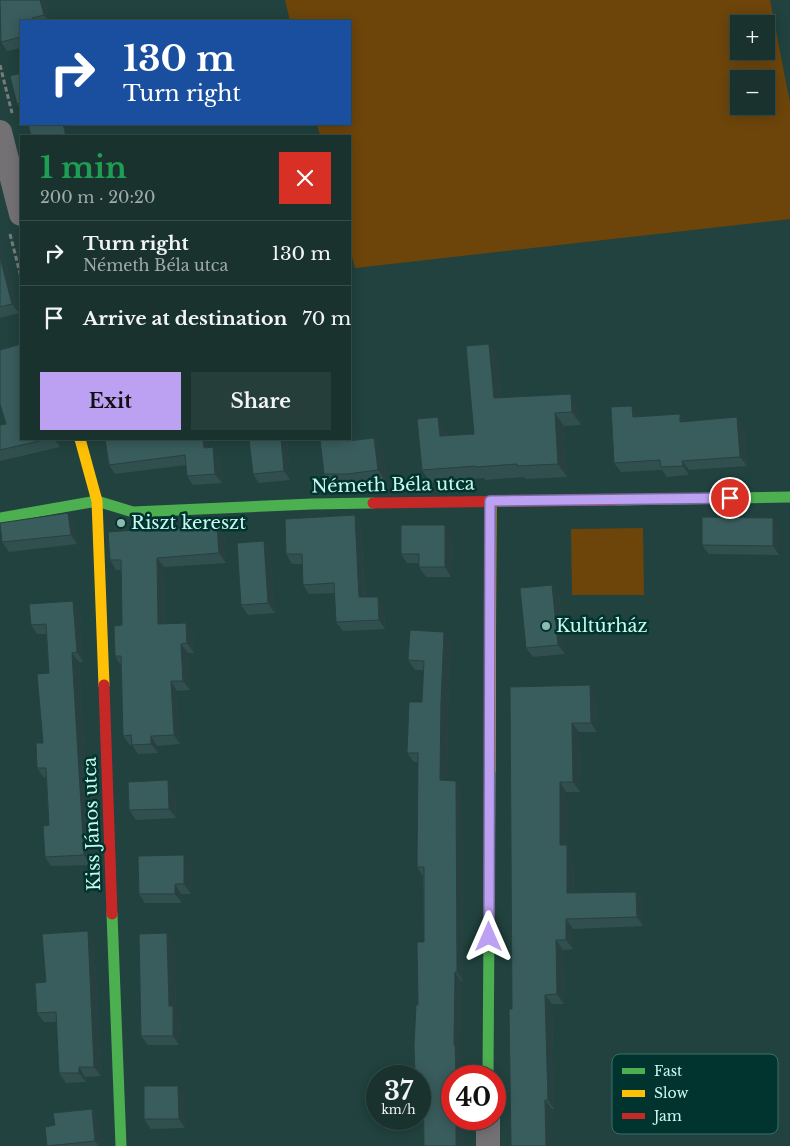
<!DOCTYPE html>
<meta charset="utf-8">
<style>
:root{--surface:#19322e;--page:#263e3a;--text:#f1f3f6;--muted:#9faaaa;--line:#374d4a;--accent:#bca0f2}
body{margin:0;font-family:"Libre Baskerville",serif;background:var(--page);color:var(--text);height:100vh;display:flex;flex-direction:column;font-size:19px;white-space:nowrap}
*{box-sizing:border-box;margin:0}
p{font-size:16px;color:var(--muted)}
.icon{flex:none;width:28px;height:28px;fill:none;stroke:currentColor;stroke-width:2;stroke-linecap:round;stroke-linejoin:round}
.map{position:relative;flex:1;overflow:hidden}
.panel{position:absolute;left:20px;top:135px;width:331px;height:305px;display:flex;flex-direction:column;background:var(--surface);border-radius:0px;box-shadow:0 2px 12px #0003,0 0 0 1px var(--line)}
.panel>*{flex:none}
.banner{position:absolute;left:20px;top:20px;width:331px;height:105px;border-radius:0px;box-shadow:0 2px 12px #0003,0 0 0 1px var(--line);background:#1a4fa0;color:#fff;overflow:hidden}
.controls{position:absolute;left:730px;top:15px;display:grid;gap:10px}
.controls a{display:grid;place-items:center;width:45px;height:45px;border-radius:0px;background:var(--surface);box-shadow:0 2px 12px #0003,0 0 0 1px var(--line);font-size:25px}
.speed{position:absolute;left:366px;top:1065px;display:flex;gap:10px;font-size:25px;font-weight:700;text-align:center}
.speed>*{display:grid;place-content:center;width:65px;height:65px;border-radius:50%;background:var(--surface);box-shadow:0 2px 12px #0003,0 0 0 1px var(--line);line-height:1}
.speed small{font-size:12px;font-weight:400}
.speed .limit{border:8px solid #d22;background:#fff;color:#111}
.pin{position:absolute;display:grid;place-items:center;width:42px;height:42px;color:#fff;margin:-21px;border:2px solid #fff;border-radius:50%;box-shadow:0 1px 5px #0007}
.me{position:absolute;width:55px;margin:-28px;rotate:0deg;stroke-linejoin:round;filter:drop-shadow(0 0 4px #0008)}
.turn{display:flex;align-items:center;gap:18px;height:105px;padding:0 20px;font-size:22px}
.turn .icon{width:65px;height:65px;stroke-width:2.5}
.turn b{display:block;font-size:35px;line-height:42px}
.round{display:grid;place-items:center;flex:none;width:52px;height:52px;border-radius:0px;background:var(--page)}
.headline{display:flex;align-items:center;justify-content:space-between;height:85px;padding:0 20px}
h1{font-size:30px;font-weight:700;line-height:38px;color:#1e9e55}
.primary-button{display:flex;gap:10px;margin-top:auto;padding:10px 20px}
.primary-button a{flex:1;height:58px;border-radius:0px;background:var(--accent);color:#111;font-size:20px;font-weight:700;line-height:58px;text-align:center}
.primary-button a+a{background:var(--page);color:var(--text)}
ul{padding:0;list-style:none}
li{display:flex;align-items:center;gap:15px;height:65px;padding:0 20px;border-top:1px solid var(--line)}
li div{flex:1}
li b{display:block;font-size:19px}
li em{font-style:normal}
.map>svg:first-child{display:block}
</style>
<div class="map">
<svg width="790" height="1146" viewBox="0 0 790 1146">
<rect width="100%" height="100%" fill="#21423e"/>
<!-- green -->
<path fill="#6d450b" fill-rule="evenodd" d="M285,0H770L790,103V219L355,268L350,249V136H320L317,124H350V21H290ZM739,24H766V51H739ZM739,79H766V106H739Z
M643,528L644,595H572L571,529Z"/>
<g fill="none" stroke-linecap="round" stroke-linejoin="round">
<!-- path -->
<path stroke="#787b7c" stroke-width="3" stroke-dasharray="5 2.5" stroke-linecap="butt" d="M0,65L12,113
M10,234L21,277"/>
<!-- street -->
<path stroke="#747174" stroke-width="24" d="M0,132L21,214
M488,1146V1119"/>
<!-- fast -->
<path stroke="#4caf50" stroke-width="11" d="M618,500L790,497
M0,518L97,501L133,512L312,504L373,503
M112,914L121,1146
M488,1076L490,770"/>
<!-- slow -->
<path stroke="#ffc107" stroke-width="11" d="M80,439L97,501L104,685
M490,770L491,501"/>
<!-- jam -->
<path stroke="#c62828" stroke-width="11" d="M373,503L618,500
M104,685L112,914"/>
</g>
<!-- wall -->
<path fill="#314f4f" d="M0,0H44L50,21H21V48L7,51L1,42L0,39Z
M21,73V110L17,104Z
M0,241L19,313L0,318Z
M489,344L498,357L501,397L579,406L581,425L564,426L567,477L526,479L524,477L485,480L484,478L431,483L422,470L447,430L448,436L474,434Z
M680,414L685,421L744,426L747,466L689,470V475L667,477L662,470L621,472L614,463L639,415V417Z
M352,419L355,440L374,438L383,451L387,484L357,488H334L324,474Z
M6,424L21,439H58L60,447L0,461V425Z
M105,439H206L209,442V448L213,447L220,457L222,483L193,485L187,476L186,465L115,474L109,465Z
M249,439H287L290,480L259,483L253,474Z
M355,515L361,525L365,597L384,606L385,629L343,631L336,622L335,593L309,594L303,585L302,564H292L286,554Z
M75,522L77,544L9,552L2,542Z
M217,524L224,534L226,563L164,567L165,624L193,632L194,653H188L190,690L177,691L180,744L157,746L158,753L138,754L132,745H130L123,736L121,665L115,656L122,625L121,570H116L110,560Z
M779,527V555L709,554L702,545Z
M452,534L451,577H426L419,567V563H407L401,554Z
M264,541L270,551L275,613L248,615L241,605Z
M552,585L559,594L565,654L533,657L526,648Z
M80,611L83,662H79L91,865L51,866L45,857L49,825L46,777L44,778L37,768L43,743L49,673L46,634H37L31,625Z
M451,641L448,712L447,780L462,790L463,981H461L460,1051L462,1054V1076H452V1119H462L463,1146H424L423,1085H421L420,1083V1076H415V1075L418,1005L424,942L423,876L417,867L418,762H414L407,753L422,702L424,670H415L408,660Z
M510,687L596,694L597,732H579L580,792H566L567,845L573,855L574,893L636,892L643,901V926L573,929V949L563,950L564,1004H552L554,1109H552V1146H511L512,1009Z
M175,790L176,818L136,820L129,810Z
M191,864V894H181L182,903H145L139,894Z
M94,941L101,1076L85,1077L86,1082L66,1083L59,1073L57,1022H44L37,1013L46,982Z
M174,943L176,1010L180,1015L179,1045H148L141,1036Z
M185,1095V1128L151,1129L144,1119Z
M92,1109L98,1118L101,1146H47L55,1125Z"/>
<!-- shaded-wall -->
<path fill="#284040" d="M40,0H44L50,21H48L44,15Z
M63,124H68L70,136H66Z
M0,241L19,313L12,304L0,257Z
M489,344L498,357L502,410L494,398Z
M571,394L579,406L581,425L572,412Z
M632,406L639,415V427L633,417Z
M555,413L564,426L567,477L558,464Z
M680,414L686,423L680,422Z
M350,416L352,419L357,454L347,441V439H350Z
M438,417L447,430L449,449L440,436Z
M737,417L744,426L747,466L740,457Z
M374,438L383,451L387,484L378,470Z
M54,439H58L60,447Z
M203,439H206L209,442L210,458L204,448Z
M281,439H287L290,480L284,471Z
M213,447L220,457L222,483L215,474Z
M682,461L689,470V475L683,466Z
M68,513L75,522L77,544L71,535Z
M355,515L361,525L365,607L359,597Z
M773,518L779,527V555L773,546Z
M217,524L224,534L226,563L219,553Z
M445,525L452,534L451,577L445,567Z
M264,541L270,551L275,613L268,603Z
M157,558L164,567L165,633L158,624Z
M552,585L559,594L565,654L558,645Z
M378,597L384,606L385,629L379,620Z
M73,601L80,611L83,662L77,652Z
M186,623L193,632L194,653L187,643Z
M444,632L451,641L448,712L447,790L440,780L441,702Z
M181,644L188,653L190,690L183,681Z
M72,653L79,662L91,865L84,855Z
M171,681L177,691L180,744L174,735Z
M590,685L596,694L597,732L591,723Z
M572,723L579,732L580,792L573,782Z
M151,736L157,746L158,753L151,744Z
M168,780L175,790L176,818L169,809Z
M456,781L462,790L463,981L457,972Z
M560,782L566,792L567,855L560,845Z
M567,845L573,855L574,903L567,893Z
M184,855L191,864V894L184,884Z
M175,884L181,894L182,903L175,894Z
M636,892L643,901V926L637,917Z
M566,919L573,929V949L566,940Z
M88,931L94,941L101,1076L94,1067Z
M167,933L174,943L176,1010L180,1015L179,1045L173,1036L169,1006Z
M556,940L563,950L564,1004L557,994Z
M455,972L461,981L460,1051L462,1054V1076H458L456,1074L454,1045Z
M545,995L552,1004L554,1109L548,1100Z
M79,1067L85,1077L86,1082L79,1073Z
M178,1086L185,1095V1128L179,1119Z
M545,1100L552,1109V1146H546Z
M92,1109L98,1118L101,1146H99L95,1141Z
M456,1119H462L463,1146H456Z"/>
<!-- building -->
<path fill="#395c5c" stroke="#284040" d="M0,0H40L44,15L32,18L33,21H21V37L1,42Z
M21,73V103L17,104L10,76Z
M28,124H63L66,136H31Z
M0,257L12,304L0,307Z
M21,344V439H48L0,450V425L6,424L0,404V350Z
M489,344L494,398L571,394L572,412L555,413L558,464L517,466V464L476,467V466L422,470L417,419L438,417L440,436L474,434L466,346Z
M632,406L633,417L680,414V422L737,417L740,457L682,461L683,466L661,467L660,460L614,463L611,407Z
M374,438L378,470L347,474H324L320,439H347V441Z
M105,439H203L204,448L213,447L215,474L187,476L185,455L109,465Z
M249,439H281L284,471L253,474Z
M68,513L71,535L2,542L0,523Z
M355,515L359,597H378L379,620L336,622L334,583L303,585L302,554H286L285,519Z
M702,517L773,518V546L702,545Z
M217,524L219,553L157,558L158,624L186,623L187,643L181,644L183,681H171L174,735L151,736V744L132,745L131,735L123,736L121,656H115L114,626L122,625L121,560H110L108,532Z
M401,525H445V567H419V554H401Z
M264,541L268,603L241,605L237,543Z
M552,585L558,645L526,648L520,588Z
M73,601L77,652L72,653L84,855L45,857L43,826L49,825L46,768H37L36,743H43L37,674L49,673L46,624L31,625L29,604Z
M410,630L444,632L441,702L440,780L456,781L457,972H455L454,1045H455L456,1074H455V1076H452V1119H456V1146H424L423,1075H415L414,1046L416,1005H418L417,942H424V867H417L418,753H407L409,702H422L424,661L408,660Z
M590,685L591,723H572L573,782H560V845H567V893L636,892L637,917L566,919V940H556L557,994L545,995L548,1100H545L546,1146H511L509,1009H512L510,687Z
M168,780L169,809L129,810L128,782Z
M184,855V884H175V894H139L138,856Z
M88,931L94,1067H79V1073H59L56,1012L37,1013L35,983L46,982L42,934Z
M167,933L169,1006H173V1036H141L139,934Z
M144,1086H178L179,1119H144Z
M92,1109L95,1141L47,1146L45,1127L55,1125L53,1113Z"/>
<g fill="none" stroke-linecap="round" stroke-linejoin="round">
<defs>
<path id="route" d="M489,937L490,501L730,498"/>
</defs>
<!-- route casing -->
<use href="#route" stroke="#7a689d" stroke-width="12"/>
<!-- route -->
<use href="#route" stroke="#bca0f2" stroke-width="9"/>
</g>
<!-- markers -->
<g fill="#8ebab2" stroke="#01342e" stroke-width="2">
<circle cx="121" cy="523" r="5"/>
<circle cx="546" cy="626" r="5"/>
</g>
<g text-anchor="middle" stroke-width="5" stroke-linejoin="round" paint-order="stroke">
<!-- street labels -->
<g font-size="18" fill="#c9faf1" stroke="#01342e">
<text transform="translate(393 485) rotate(-1)" y="6">Németh Béla utca</text>
<text transform="translate(92 824) rotate(-92)" y="6">Kiss János utca</text>
</g>
<!-- poi labels -->
<g font-size="18" fill="#c9faf1" stroke="#01342e" text-anchor="start">
<text x="131" y="529">Riszt kereszt</text>
<text x="556" y="632">Kultúrház</text>
</g>
</g>
<!-- legend -->
<rect x="612" y="1054" width="166" height="80" rx="8" fill="#01342e" stroke="#3d6f68" stroke-width="1"/>
<rect x="622" y="1068" width="23" height="6" fill="#4caf50"/>
<rect x="622" y="1090" width="23" height="7" fill="#ffc107"/>
<rect x="622" y="1113" width="23" height="6" fill="#c62828"/>
<g font-size="14" fill="#c9faf1">
<text x="654" y="1076">Fast</text>
<text x="654" y="1098">Slow</text>
<text x="654" y="1121">Jam</text>
</g>
</svg>
<div class="controls">
<a>+</a>
<a>−</a>
</div>
<div class="speed"><div>37<small>km/h</small></div><div class="limit">40</div></div>
<div class="pin" style="left:730px;top:498px;background:#d93025"><svg class="icon" aria-label="arrive" viewBox="0 0 24 24"><path d="M6 21V4h12l-3 4 3 4H6"/></svg></div>
<svg class="me" style="left:489px;top:937px" viewBox="-20 -20 40 40"><path d="M0-17L14 15 0 8-14 15z" fill="#bca0f2" stroke="#fff" stroke-width="4"/></svg>
<div class="banner">
<div class="turn"><svg class="icon" aria-label="right" viewBox="0 0 24 24"><path d="M7 20v-9h11M14 6l5 5-5 5"/></svg><div><b>130 m</b>Turn right</div></div>
</div>
<section class="panel">
<div class="headline"><div><h1>1 min</h1><p>200 m · 20:20</p></div><a class="round" style="background:#d93025;color:#fff"><svg class="icon" aria-label="close" viewBox="0 0 24 24"><path d="M6 6l12 12M18 6L6 18"/></svg></a></div>
<ul>
<li><svg class="icon" aria-label="right" viewBox="0 0 24 24"><path d="M7 20v-9h11M14 6l5 5-5 5"/></svg><div><b>Turn right</b><p>Németh Béla utca</p></div><em>130 m</em></li>
<li><svg class="icon" aria-label="arrive" viewBox="0 0 24 24"><path d="M6 21V4h12l-3 4 3 4H6"/></svg><div><b>Arrive at destination</b></div><em>70 m</em></li>
</ul>
<div class="primary-button"><a>Exit</a><a>Share</a></div>
</section>
</div>
